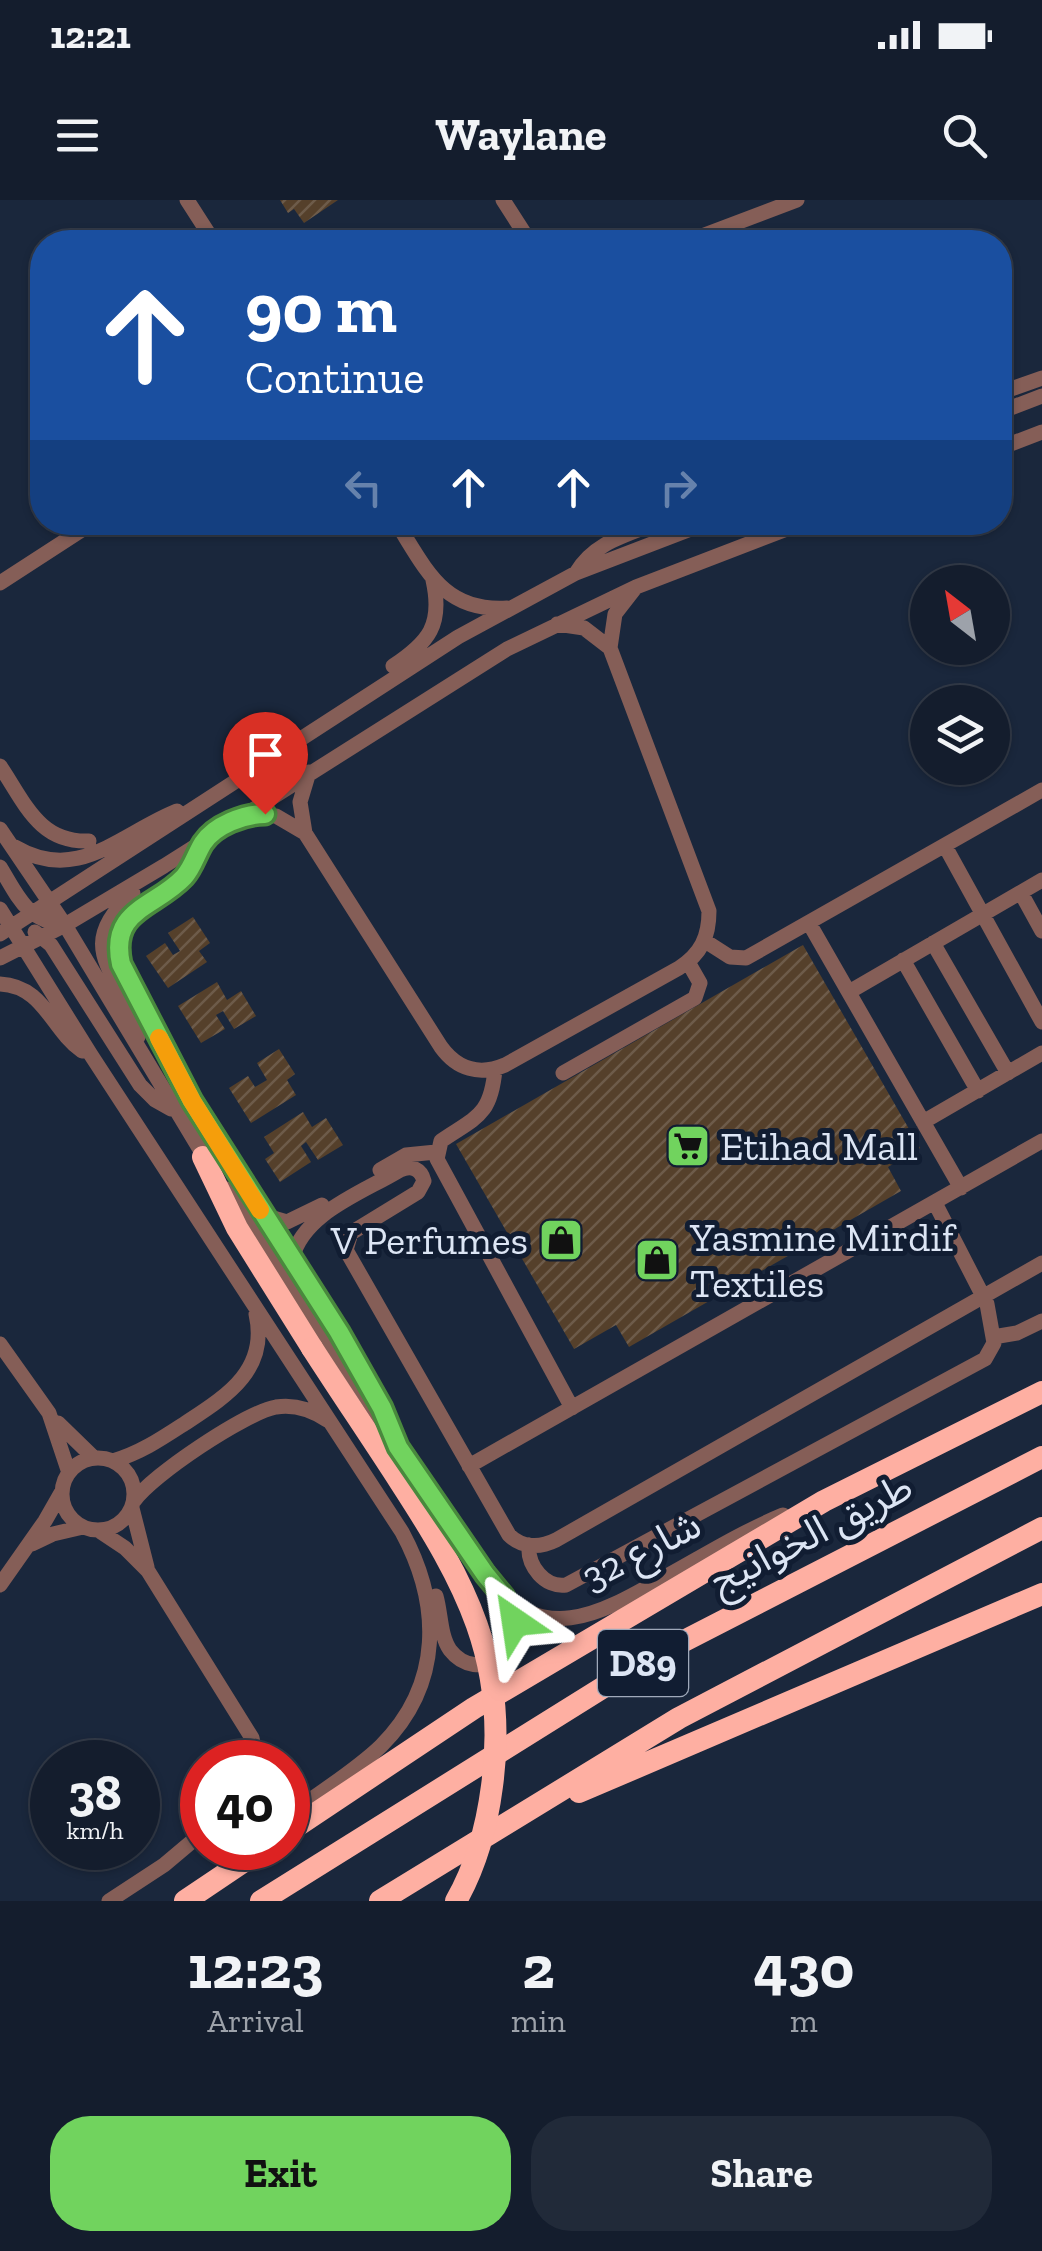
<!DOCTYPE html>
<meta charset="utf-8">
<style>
:root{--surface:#141d2d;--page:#212a39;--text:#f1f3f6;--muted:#9da2aa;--line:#333b49;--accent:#71d35e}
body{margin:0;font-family:"Zilla Slab","Noto Sans Arabic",serif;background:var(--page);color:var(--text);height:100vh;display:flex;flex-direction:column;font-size:38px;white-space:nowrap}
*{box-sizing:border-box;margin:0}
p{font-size:32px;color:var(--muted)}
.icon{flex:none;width:55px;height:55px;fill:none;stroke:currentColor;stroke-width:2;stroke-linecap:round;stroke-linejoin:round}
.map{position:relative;height:1701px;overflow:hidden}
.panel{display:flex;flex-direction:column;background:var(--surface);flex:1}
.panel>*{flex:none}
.guide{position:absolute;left:30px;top:30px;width:982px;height:305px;border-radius:40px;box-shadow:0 2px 8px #0004,0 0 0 2px var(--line);background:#1a4fa0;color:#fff;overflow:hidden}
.needle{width:65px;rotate:329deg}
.controls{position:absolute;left:910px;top:365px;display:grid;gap:20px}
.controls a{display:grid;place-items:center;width:100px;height:100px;border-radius:50%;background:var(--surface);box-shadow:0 2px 8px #0004,0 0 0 2px var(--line);font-size:50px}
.speed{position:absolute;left:30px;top:1540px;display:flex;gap:20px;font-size:50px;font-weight:700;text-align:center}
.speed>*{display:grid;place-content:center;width:130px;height:130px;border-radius:50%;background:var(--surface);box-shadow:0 2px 8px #0004,0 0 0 2px var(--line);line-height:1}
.speed small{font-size:25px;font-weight:400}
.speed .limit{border:15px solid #d22;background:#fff;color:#111}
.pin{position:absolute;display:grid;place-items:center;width:85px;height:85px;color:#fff;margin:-102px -42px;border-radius:50% 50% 50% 0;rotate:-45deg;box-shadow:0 0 10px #0007}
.pin .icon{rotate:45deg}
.me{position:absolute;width:110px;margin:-55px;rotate:328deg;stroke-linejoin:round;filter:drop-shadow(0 0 8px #0008)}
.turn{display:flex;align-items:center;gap:35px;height:210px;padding:0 50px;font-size:45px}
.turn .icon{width:130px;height:130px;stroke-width:2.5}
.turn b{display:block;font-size:70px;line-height:85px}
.lanes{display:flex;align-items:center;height:95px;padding:0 50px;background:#0003;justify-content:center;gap:50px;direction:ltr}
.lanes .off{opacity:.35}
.eta{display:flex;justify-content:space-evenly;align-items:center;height:170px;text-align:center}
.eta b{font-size:60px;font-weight:700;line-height:70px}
.action{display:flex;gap:20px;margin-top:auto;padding:20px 50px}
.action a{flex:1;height:115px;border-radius:40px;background:var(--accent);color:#111;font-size:40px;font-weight:700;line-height:115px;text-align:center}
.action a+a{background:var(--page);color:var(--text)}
.status{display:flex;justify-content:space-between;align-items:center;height:70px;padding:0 50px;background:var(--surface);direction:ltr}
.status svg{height:28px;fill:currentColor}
header{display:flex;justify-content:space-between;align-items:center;height:130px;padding:0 50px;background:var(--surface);font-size:45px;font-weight:700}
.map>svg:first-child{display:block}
</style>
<div class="status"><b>12:21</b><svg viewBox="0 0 49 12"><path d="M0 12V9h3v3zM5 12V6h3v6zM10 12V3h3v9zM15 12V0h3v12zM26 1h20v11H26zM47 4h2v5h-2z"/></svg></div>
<header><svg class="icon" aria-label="menu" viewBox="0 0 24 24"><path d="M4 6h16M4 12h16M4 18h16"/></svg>Waylane<svg class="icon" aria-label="search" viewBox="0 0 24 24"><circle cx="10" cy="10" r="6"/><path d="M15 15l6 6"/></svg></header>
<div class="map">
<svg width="1042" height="1701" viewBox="0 0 1042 1701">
<defs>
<pattern id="building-hatch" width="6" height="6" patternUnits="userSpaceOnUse" patternTransform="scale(2.5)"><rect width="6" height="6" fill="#55402b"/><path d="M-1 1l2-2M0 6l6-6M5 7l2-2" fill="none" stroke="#6d5b4a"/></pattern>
</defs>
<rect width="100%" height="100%" fill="#1a273c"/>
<!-- building -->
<path fill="url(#building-hatch)" d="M280,0H338L304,23L294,9L288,13Z
M193,717L210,743L199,751L207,762L168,788L146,756L165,743L173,755L180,751L168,733Z
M803,745L920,948L888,967L901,991L629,1147L616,1125L574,1149L456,944Z
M217,782L227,800L241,791L256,816L234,829L223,811L216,815L225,829L201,843L178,806Z
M279,849L295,874L287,880L296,895L251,923L229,888L248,876L255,887L267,880L257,863Z
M303,912L312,927L326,918L343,945L318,960L306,942L301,946L311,962L280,982L265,959L274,953L264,937Z"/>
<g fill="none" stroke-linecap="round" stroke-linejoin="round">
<!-- minor -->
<path stroke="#855e57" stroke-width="15" d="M187,0L214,42
M503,0L530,42
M686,42L797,0
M1000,193L1042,178
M1000,212L1042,196
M1000,248L1042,232
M396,322C426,369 443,412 507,408
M576,373C594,342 627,335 659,322
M0,383L94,322
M557,424L584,428L610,448
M393,466C429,442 443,425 433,380
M0,566C25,603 39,643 89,641
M309,572L300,602L305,633L441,847C457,869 479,876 505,865L679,768C701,754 709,737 709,711L610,448L615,414L636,387
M246,615L276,616L305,633
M0,629L65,725L208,963
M204,642C197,656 191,671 179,682C149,709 110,713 121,764L192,901L372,1188
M945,646L1042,822
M15,647C78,684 120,634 177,611
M0,667C19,698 26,720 65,725
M133,693C65,753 131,778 138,837
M1021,693L1042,731
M0,709L91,855L402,1332C441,1404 443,1484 381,1546C353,1573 318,1593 288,1616
M809,723L961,988
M35,732L51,745L140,885L155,900L171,909
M0,734L458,437L576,373L709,322
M705,741L730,757L746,758L1042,590
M933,743L1008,873
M0,758L65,725L164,666L507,449L636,387L805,322
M903,760L978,891
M0,784C44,786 51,829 82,851
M849,792L1042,680
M495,869C491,916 476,917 441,941L437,959L572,1208
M563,873L695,798L700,783L688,762
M923,922L1042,853
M380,970L406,955L436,952
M227,989L485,1375C542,1450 602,1413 667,1376C705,1355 742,1332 783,1315
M263,1015L287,1022L322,1005
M292,1059C303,1013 362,993 400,970C412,965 421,969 424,981L418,992L351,1033L346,1050L509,1335C522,1348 540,1348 556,1340L1042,1063
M993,1137L1017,1133L1042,1121
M0,1144L49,1213L69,1273
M58,1223L94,1258
M62 1294a36 36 0 1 1 72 0a36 36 0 1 1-72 0Z
M113,1261C140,1253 161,1239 184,1224C225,1197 269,1171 256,1114
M469,1266L1042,941
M134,1301C152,1275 245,1213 276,1207C295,1204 312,1210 327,1220
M132,1308L147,1367
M98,1330L125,1348L148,1371L252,1538L257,1562
M32,1344L53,1334L83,1327
M529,1345C527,1366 545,1388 566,1385L985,1159L994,1143L987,1104L935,1003
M0,1385L45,1321L61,1293
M436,1396C441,1413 440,1436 450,1450C477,1485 532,1454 505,1398
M109,1701L164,1665L202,1633"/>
<!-- highway -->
<path stroke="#feafa2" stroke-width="22" d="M203,957L237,1028L312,1148
M579,1592L1042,1394
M288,1632L474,1508L824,1301L1042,1192
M185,1701L264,1648
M261,1701L647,1460L1042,1257
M380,1701L679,1518L1042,1328"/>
<!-- highway-bridge -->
<path stroke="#feafa2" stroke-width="22" d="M312,1148C341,1193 371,1237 400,1282C465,1382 509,1461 492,1586C487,1625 476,1666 456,1701"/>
</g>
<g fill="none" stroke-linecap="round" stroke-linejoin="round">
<defs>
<path id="route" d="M265,614C244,614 215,625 203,643C196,654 193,667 184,677C155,708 109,709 121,764L192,901L339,1132L382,1208L398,1247L485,1374L504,1397L515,1422"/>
</defs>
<!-- route casing -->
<use href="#route" stroke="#49893d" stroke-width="25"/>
<!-- route -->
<use href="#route" stroke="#71d35e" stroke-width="18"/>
<!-- slow -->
<path stroke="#f59e0b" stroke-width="18" d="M159,838L192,901L260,1010"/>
</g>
<!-- icons -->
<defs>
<symbol id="supermarket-square" viewBox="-11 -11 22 22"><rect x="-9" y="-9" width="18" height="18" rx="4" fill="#71d35e" stroke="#111d32"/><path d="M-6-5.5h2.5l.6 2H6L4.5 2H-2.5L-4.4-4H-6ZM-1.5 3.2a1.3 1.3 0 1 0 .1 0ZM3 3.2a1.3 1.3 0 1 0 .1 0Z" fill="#111"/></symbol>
<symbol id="shop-square" viewBox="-11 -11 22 22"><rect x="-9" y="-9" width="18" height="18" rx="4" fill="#71d35e" stroke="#111d32"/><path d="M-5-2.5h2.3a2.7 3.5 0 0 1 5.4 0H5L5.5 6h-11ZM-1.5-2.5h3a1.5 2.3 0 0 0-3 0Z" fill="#111"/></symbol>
</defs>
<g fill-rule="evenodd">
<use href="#supermarket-square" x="663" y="921" width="50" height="50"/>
<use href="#shop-square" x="536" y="1015" width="50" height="50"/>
<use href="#shop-square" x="632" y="1035" width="50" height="50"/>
</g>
<g text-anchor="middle" stroke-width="10" stroke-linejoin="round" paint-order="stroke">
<!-- shield labels -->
<rect fill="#111d32" stroke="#9fa9ba" stroke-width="2.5" x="598" y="1430" width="90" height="66" rx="8"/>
<g font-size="38" font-weight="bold" fill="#dce5f4">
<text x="643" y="1476">D89</text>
</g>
<!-- poi labels -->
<g font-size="40" fill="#dce5f4" stroke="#111d32" text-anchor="start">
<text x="720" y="960">Etihad Mall</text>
<text x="690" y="1051">Yasmine Mirdif<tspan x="690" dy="46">Textiles</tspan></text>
<text x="528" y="1054" text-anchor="end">V Perfumes</text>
</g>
<!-- street labels -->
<g font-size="40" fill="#dce5f4" stroke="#111d32">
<text transform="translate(811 1333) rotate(-27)" y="14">طريق الخوانيج</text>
<text transform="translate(641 1350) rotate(-27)" y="14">شارع 32</text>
</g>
</g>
</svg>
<div class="controls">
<a><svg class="needle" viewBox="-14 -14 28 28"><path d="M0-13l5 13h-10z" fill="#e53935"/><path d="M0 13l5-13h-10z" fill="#9da2aa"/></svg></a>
<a><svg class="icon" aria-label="layers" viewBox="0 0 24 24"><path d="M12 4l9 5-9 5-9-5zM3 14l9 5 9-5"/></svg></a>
</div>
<div class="speed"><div>38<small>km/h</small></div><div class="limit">40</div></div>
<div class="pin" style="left:265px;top:614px;background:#d93025"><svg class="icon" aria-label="arrive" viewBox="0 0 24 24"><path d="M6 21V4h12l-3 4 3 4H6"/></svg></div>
<svg class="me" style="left:515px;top:1422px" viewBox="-20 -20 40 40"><path d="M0-17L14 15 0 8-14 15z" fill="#71d35e" stroke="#fff" stroke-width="4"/></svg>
<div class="guide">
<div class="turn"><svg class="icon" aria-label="ahead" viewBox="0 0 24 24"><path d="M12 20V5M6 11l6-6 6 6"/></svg><div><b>90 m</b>Continue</div></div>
<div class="lanes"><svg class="icon off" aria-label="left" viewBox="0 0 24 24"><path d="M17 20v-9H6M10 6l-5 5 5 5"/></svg><svg class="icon" aria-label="ahead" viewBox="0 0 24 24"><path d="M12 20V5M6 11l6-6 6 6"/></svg><svg class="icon" aria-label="ahead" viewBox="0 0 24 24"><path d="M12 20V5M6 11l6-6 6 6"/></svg><svg class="icon off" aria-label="right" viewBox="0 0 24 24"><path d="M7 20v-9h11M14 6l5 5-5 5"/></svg></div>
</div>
</div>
<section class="panel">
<div class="eta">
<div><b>12:23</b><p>Arrival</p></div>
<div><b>2</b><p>min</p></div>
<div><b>430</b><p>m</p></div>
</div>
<div class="action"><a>Exit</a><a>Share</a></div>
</section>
